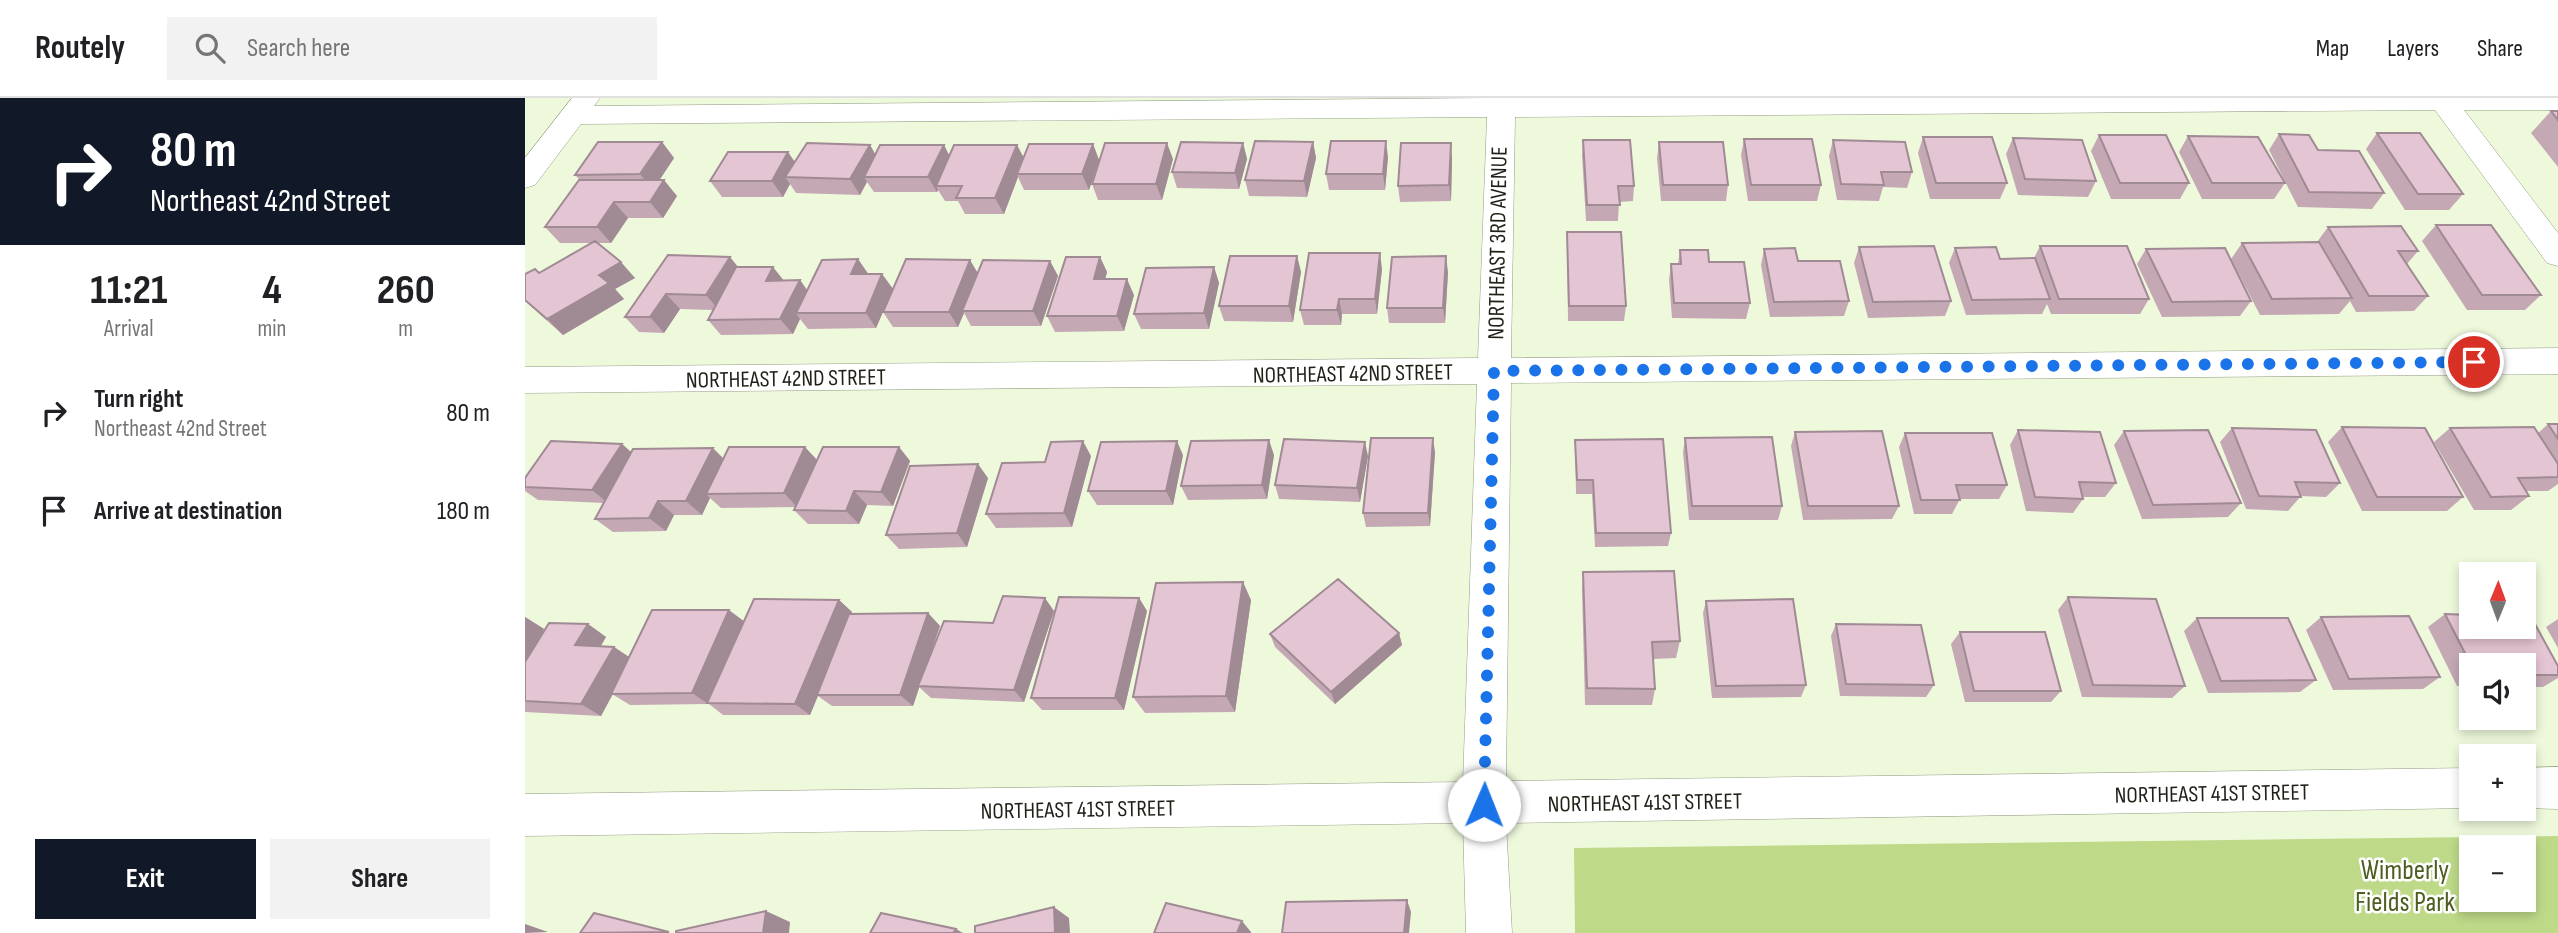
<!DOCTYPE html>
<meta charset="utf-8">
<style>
:root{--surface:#fff;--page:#f2f2f2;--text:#202124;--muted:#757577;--line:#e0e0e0;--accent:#111827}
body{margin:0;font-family:"Sofia Sans Condensed",sans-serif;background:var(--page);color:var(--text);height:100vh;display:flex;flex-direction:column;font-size:26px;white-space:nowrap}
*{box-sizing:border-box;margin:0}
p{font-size:23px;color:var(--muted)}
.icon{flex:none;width:38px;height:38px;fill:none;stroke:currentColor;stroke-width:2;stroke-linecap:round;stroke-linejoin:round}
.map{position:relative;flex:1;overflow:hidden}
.panel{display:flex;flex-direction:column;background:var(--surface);width:525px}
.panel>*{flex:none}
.top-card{background:#111827;color:#fff;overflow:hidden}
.needle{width:46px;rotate:1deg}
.controls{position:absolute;left:1934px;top:464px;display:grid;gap:14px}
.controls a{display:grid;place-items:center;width:77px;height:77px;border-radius:0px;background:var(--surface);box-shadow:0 4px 10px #0003;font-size:35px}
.pin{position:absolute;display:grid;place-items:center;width:60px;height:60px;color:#fff;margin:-30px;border:4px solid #fff;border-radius:50%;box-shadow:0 2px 7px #0007}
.me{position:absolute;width:77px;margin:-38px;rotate:1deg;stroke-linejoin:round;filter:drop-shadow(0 0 5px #0008)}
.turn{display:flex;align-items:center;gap:24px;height:147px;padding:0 35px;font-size:32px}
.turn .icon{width:91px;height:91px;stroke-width:2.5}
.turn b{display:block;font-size:49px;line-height:60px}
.eta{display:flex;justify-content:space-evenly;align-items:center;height:119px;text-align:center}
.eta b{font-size:42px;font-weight:700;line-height:49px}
.primary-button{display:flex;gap:14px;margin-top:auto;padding:14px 35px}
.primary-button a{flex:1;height:80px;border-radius:0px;background:var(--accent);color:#fff;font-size:28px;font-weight:700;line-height:80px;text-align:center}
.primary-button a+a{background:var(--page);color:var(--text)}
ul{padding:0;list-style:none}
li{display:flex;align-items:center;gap:21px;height:98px;padding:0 35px}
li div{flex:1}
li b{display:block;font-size:26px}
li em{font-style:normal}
header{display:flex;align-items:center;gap:42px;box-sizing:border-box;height:98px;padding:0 35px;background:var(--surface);border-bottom:2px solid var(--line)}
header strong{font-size:33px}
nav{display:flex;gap:38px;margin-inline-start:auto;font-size:24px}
.search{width:490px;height:63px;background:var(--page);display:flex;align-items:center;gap:18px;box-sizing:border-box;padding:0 24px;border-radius:0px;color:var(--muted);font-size:26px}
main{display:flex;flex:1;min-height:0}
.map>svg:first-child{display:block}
</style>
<header>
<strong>Routely</strong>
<div class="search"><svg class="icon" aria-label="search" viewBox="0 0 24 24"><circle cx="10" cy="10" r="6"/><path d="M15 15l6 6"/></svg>Search here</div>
<nav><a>Map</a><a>Layers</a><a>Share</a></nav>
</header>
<main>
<section class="panel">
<div class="top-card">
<div class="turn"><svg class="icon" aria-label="right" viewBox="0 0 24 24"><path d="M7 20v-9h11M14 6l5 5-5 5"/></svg><div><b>80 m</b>Northeast 42nd Street</div></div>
</div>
<div class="eta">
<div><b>11:21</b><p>Arrival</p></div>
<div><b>4</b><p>min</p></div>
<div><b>260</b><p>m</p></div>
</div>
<ul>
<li><svg class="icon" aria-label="right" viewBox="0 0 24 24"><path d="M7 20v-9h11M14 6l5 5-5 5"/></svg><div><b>Turn right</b><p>Northeast 42nd Street</p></div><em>80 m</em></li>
<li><svg class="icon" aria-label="arrive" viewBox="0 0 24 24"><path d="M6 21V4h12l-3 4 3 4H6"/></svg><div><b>Arrive at destination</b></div><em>180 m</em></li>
</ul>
<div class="primary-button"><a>Exit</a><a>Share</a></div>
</section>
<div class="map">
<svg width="2033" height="835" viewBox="0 0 2033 835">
<rect width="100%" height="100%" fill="#eef9dc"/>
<!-- green -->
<path fill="#beda89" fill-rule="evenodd" d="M2033,738V835H1050L1049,750ZM1946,749H1998V802H1946Z"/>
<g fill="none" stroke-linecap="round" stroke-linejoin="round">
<defs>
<path id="minor" d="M47,0H75L69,8L962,0H2033V12H1939L2033,135V168L2022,165L1910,12L990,19L986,260L2033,250V276L986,285L981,683L1946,670V710H1949L981,725L987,835H941L938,725L0,738V696L938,684L952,286L0,295V269L953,260L962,19L56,26L10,87L0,90V60Z
M2033,669V711L1995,710H1998V670Z"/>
</defs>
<!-- minor casing -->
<use href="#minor" stroke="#919b81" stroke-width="1"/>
<!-- minor -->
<use href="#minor" fill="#fff" fill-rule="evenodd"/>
</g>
<!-- wall -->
<path fill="#c4a9b5" d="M2026,13H2033V69L2006,35Z
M1852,35L1938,96L1924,112H1880L1841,51Z
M1754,36L1793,52L1859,95L1847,111L1773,109L1744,52Z
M1574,37L1664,85L1655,101H1586L1566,53Z
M1663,38L1760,85L1749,101H1677L1654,54Z
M1398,39L1482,85L1475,101H1405L1393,55Z
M1488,40L1571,83L1563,99L1493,97L1481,56Z
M1219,41L1296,87L1292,103H1223L1216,57Z
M1058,42L1109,88L1108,103L1094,104L1093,123H1061L1057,58Z
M1308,42L1387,74L1382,90L1358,89L1354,103L1312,102L1304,58Z
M137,44L149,60L134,82L152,98L138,120H103L86,145H72L110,180L90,191L99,201L38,237L0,203V176L14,175L67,145H35L20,129L55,82L50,77Z
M788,44L791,60L782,99L724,98L720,82Z
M1134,44L1203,87L1201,103H1136L1132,60Z
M718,45L722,61L714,91L652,90L647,74Z
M568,46L574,62L564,92H499L493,79L479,116H440L433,103H420L413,92L412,94H349L342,84L335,97L271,95L265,86L258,99H197L185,83L345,47L350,56L419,47L424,57L492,47L498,60Z
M863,59L860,92H804L801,76Z
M648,61L637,102H573L567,86Z
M927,61L926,103L875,104L873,88Z
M1911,127L2016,197L2000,212H1942L1897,143Z
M1803,129L1893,153L1882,166L1903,198L1889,213L1831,214L1825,203L1814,216L1735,217L1706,161L1717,145L1792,144Z
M1042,134L1101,208L1099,223H1043Z
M1515,148L1624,201L1615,216H1526L1522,206L1517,216L1441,217L1424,165L1430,150L1475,161L1509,160Z
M1334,149L1426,203L1420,218L1343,220L1329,165Z
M1239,151L1273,163L1324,203L1319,218L1245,219L1236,167Z
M1621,151L1726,203L1715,218L1637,219L1612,166Z
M1155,152L1184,164L1225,205L1221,221L1147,220L1144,182L1146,166H1153Z
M143,157L213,169L259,182H275L282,192L333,161L343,176H357L368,191L453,175L525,163L533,178L516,228H446L439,215L433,229H368L358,214L351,230L283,231L275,221L268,236L196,237L183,222L188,212L155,211L139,235L114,234L100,219Z
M772,158L776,174L768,224L699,223L694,208Z
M575,159L582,174L580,181L609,197L599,233L530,234L522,218Z
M689,169L694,185L684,231H616L609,216Z
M857,171L852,216H817L816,227H779L775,212Z
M923,174L920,225H864L862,210Z
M2023,326H2033V364H2032L2033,366V386L2023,393H2001L2004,398L1986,412H1949L1909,344L1925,330L2013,335Z
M1817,329L1938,399L1922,413H1837L1803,344Z
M1707,330L1815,385L1801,399L1776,398L1763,413L1721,411L1695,344Z
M1493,332L1591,385L1580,399H1558V401L1548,415L1501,413L1485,347Z
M1599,333L1716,405L1703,419L1617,421L1589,347Z
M1270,334L1374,408L1367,421L1278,422L1266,348Z
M1380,335L1482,387L1474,401H1435L1427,416H1389L1374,349Z
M1160,340L1257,408L1253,422H1164L1158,354Z
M1050,342L1146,435L1143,448L1070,449L1067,396H1051Z
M97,346L106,355L198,361L292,363L374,349L385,363L368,408L342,407L334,426H283L269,412L271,409L196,410L185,400L177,417H149L141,433L88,434L70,421L79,405L13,402L0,393V380Z
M910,354L905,428L841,429L838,415Z
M658,357L648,407H572L563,393Z
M749,357L742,401L663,402L656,388Z
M566,358L547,429L471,430L461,416L520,364Z
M843,358L835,404L754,401L750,387Z
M463,380L442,449L374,451L361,437Z
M1058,474L1155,543L1151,560L1128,561L1130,591L1127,607H1060L1057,492Z
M1543,499L1660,588L1647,600L1557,599L1533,512Z
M614,500L622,513L599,612H517L506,600Z
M314,502L327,514V516L403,515L415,528L401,567L468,525L529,513L499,604L406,600L394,589L388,608H307L293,598L285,617H198L184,606L105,607L87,596L76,618L0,614V519L19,531L14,541L63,526L81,539L76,548L89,549L104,559L219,524Z
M726,502L710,614L620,615L608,599Z
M1181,503L1281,587L1276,599L1187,600L1178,515Z
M1920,516L2033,568V580L2018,589H1998V567H1946V588H1932L1903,529Z
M1796,519L1915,579L1898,591L1808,592L1781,532Z
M1672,520L1791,582L1775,594L1683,595L1659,533Z
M2033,521V550L2021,529Z
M1311,526L1409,587L1401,599L1315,598L1306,538Z
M1435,534L1536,593L1526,604H1440L1426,546Z
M874,535L877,547L810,606L750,549L745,536Z"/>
<!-- shaded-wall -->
<path fill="#a08a94" d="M861,43L863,59L860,92L858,76Z
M137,44L149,60L128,92L115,76Z
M788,44L791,60L782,99L779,83Z
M642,45L648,61L637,102L631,86Z
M718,45L722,61L714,91L710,75Z
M926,45L927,61L926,103L924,87Z
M568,46L574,62L564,92L557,76Z
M345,47L354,63L339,79L342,84L335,97L325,81Z
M419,47L427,63L411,88L413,92L412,94L403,79Z
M492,47L500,62L492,76L493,79L479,116L470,100Z
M263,54L274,70L260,79L265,86L258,99L247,83Z
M139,82L152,98L138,120L125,104Z
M89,104L103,120L86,145L72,129Z
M855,155L857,171L852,216L850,201Z
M772,158L776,174L768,224L764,208Z
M921,158L923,174L920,225L918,210Z
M205,159L218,175L194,212L181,197Z
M575,159L582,174L576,197L569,181Z
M333,161L344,177L326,176Z
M445,162L454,177L437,213L439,215L433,229L424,214Z
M525,163L533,178L516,228L508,213Z
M96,164L110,180L90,191L99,201L38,237L22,221L74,177Z
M248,169L260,184L241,183Z
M689,169L694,185L684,231L679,215Z
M357,176L368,191L351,230L341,215Z
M602,181L609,197L599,233L592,218Z
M275,182L286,198L271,215L275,221L268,236L255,221Z
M141,196L155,211L139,235L125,219Z
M814,201L817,216L816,227L812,212Z
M908,340L910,354L905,428L903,415Z
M744,342L749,357L742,401L737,387Z
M558,343L566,358L547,429L539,415Z
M652,343L658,357L648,407L641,393Z
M840,344L843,358L835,404L832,390Z
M97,346L113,360L84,406L67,392Z
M280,349L293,363L272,409L259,395Z
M374,349L385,363L368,408L356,394Z
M188,350L202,364L181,396L185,400L177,417L161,403Z
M453,366L463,380L442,449L432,435Z
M329,393L342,407L334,426L321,413Z
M133,403L149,417L141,433L124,420Z
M718,484L726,502L710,614L701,598Z
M520,500L529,513L499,604L489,592Z
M614,500L622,513L599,612L590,600Z
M314,502L327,514L285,617L270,606Z
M204,512L220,524L182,605L167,595Z
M403,515L415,528L388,608L375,597Z
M0,519L19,531L0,567Z
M63,526L81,539L69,559L50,547Z
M874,535L877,547L810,606L806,594Z
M89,549L107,561L76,618L56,606Z
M882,802L886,814L884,835H879Z
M529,809L544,820L545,835H530Z
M241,813L265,824L264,835H238Z
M717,823L726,834V835H712Z
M0,826L23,834L0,835Z
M431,831L438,835H428Z"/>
<!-- building -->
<path fill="#e4c5d3" stroke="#a08a94" stroke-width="2" d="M2026,13H2033V22Z
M1852,35H1895L1938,96H1893Z
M1754,36L1784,37L1793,52L1834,53L1859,95L1784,94Z
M1574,37H1641L1664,85H1595Z
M1663,38L1733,39L1760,85H1687Z
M1398,39H1467L1482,85H1411Z
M1488,40L1557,42L1571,83L1500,81Z
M1219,41H1287L1296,87H1226Z
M1058,42H1105L1109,88H1093L1095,107H1062Z
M1308,42L1380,44L1387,74H1356L1359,87L1316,86Z
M730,43L788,44L779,83L720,82Z
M806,43H861L858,76H801Z
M73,44H137L115,76L50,77Z
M656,44L718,45L710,75L647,74Z
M1134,44H1198L1203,87H1138Z
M282,45L345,47L325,81L260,79Z
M580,45H642L631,86H567Z
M876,45H926L924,87L873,88Z
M504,46H568L557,76H492Z
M355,47H419L403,79H339Z
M429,47H492L470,100H431L437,88H411Z
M203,54H263L247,83H185Z
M54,82H139L125,104H89L72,129H20Z
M1911,127H1966L2016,197H1957Z
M1876,128L1893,153H1873L1903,198H1844L1803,129Z
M1042,134H1096L1101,208H1044Z
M70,143L96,164L74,177L84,185L22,221L0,202V176L10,171L14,175Z
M1794,144L1827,200L1747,201L1717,145Z
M1409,148L1426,203L1348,204L1334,149Z
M1515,148H1602L1624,201H1534Z
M1471,149L1475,161L1510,160L1525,201L1447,202L1430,150Z
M1270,150L1273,163H1315L1324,203L1249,204L1239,151Z
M1700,150L1726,203L1647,204L1621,151Z
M1155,152H1183L1184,164H1219L1225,205H1149L1146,166H1156Z
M784,155H855L850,201H814L812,212H775Z
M143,157L205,159L181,197L141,196L125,219H100Z
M705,158H772L764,208H694Z
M921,158L918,210H862L867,159Z
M541,159H575L569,181H602L592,218H522Z
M333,161L326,176H357L341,215H271L297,162Z
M381,161L445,162L424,214H358Z
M458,162L525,163L508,213H437Z
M211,169H248L241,183L275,182L255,221L183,222Z
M689,169L679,215L609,216L621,170Z
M2023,326H2033V341Z
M1817,329L1900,330L1938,399H1852Z
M2009,329L2033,366V379L1993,380L2004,398L1966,399L1925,330Z
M1707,330L1791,332L1815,385L1770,384L1776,399L1734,398Z
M1493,332L1575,334L1591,385L1554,384L1558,401L1510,399Z
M1683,332L1716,405L1628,407L1599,333Z
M1357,333L1374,408H1283L1270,334Z
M1380,335H1467L1482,387H1431L1435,402H1396Z
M1247,339L1257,408H1167L1160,340Z
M846,340H908L903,415H838Z
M759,341L840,344L832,390L750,387Z
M1138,341L1146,435H1071L1068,382H1052L1050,342Z
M744,342L737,387L656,388L666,343Z
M26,343L97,346L67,392L0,389V380Z
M558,343L539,415L461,416L477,365L520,364L526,344Z
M652,343L641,393H563L576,344Z
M204,349H280L259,395L181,396Z
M298,349H374L356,394L329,393L321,413L269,412Z
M188,350L161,403H133L124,420L70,421L108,351Z
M453,366L432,435L361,437L385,368Z
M1149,473L1155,543L1127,544L1130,591L1062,590L1058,474Z
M813,481L874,535L806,594L745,536Z
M718,484L701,598L608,599L631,485Z
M478,498L520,500L489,592L393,588L419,523L468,525Z
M534,499L614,500L590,600H506Z
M1543,499L1631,501L1660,588L1568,587Z
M229,501L314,502L270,606L182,605Z
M1268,501L1281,587L1191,588L1181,503Z
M127,512H204L167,595L86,596Z
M403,515L375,597H292L324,516Z
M1920,516L1946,517V528H1998V517H2005L2033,568V577H1998V567H1946Z
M1884,518L1915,579L1824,581L1796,519Z
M1672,520H1763L1791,582L1696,583Z
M24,525L63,526L50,547L89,549L56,606L0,603V564Z
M1311,526L1396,527L1409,587L1321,586Z
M1435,534H1520L1536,593H1449Z
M882,802L879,835H757L761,804Z
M641,805L717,823L712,835H629Z
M529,809L530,835H450V828Z
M241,813L238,835H151V833Z
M69,815L144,834L55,835Z
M356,815L431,831L428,835H345Z"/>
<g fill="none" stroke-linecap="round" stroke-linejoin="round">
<!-- route -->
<path stroke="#1a73e8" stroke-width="12" stroke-dasharray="0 21.6" d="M959,707L969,273L1949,264"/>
</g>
<g text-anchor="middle" stroke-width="5" stroke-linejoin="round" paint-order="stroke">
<!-- street labels -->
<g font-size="23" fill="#1d2116" stroke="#fff">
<text transform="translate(972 145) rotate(-89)" y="8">NORTHEAST 3RD AVENUE</text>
<text transform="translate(828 275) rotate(-1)" y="8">NORTHEAST 42ND STREET</text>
<text transform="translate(261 280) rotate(-1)" y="8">NORTHEAST 42ND STREET</text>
<text transform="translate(1687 695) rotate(-1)" y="8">NORTHEAST 41ST STREET</text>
<text transform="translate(1120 704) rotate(-1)" y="8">NORTHEAST 41ST STREET</text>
<text transform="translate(553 711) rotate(-1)" y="8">NORTHEAST 41ST STREET</text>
</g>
<!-- near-park labels -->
<g font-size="28" fill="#4c5f21" stroke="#fff">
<text x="1880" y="781">Wimberly<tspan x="1880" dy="32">Fields Park</tspan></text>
</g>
</g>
</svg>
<div class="controls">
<a><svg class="needle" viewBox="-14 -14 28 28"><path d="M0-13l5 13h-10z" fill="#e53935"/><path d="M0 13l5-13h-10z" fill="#757577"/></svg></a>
<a><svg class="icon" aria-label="sound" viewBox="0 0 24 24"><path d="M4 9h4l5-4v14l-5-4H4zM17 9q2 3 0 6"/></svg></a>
<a>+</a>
<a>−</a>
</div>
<div class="pin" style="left:1949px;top:264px;background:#d93025"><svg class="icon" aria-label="arrive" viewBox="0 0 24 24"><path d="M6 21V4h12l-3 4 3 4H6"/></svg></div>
<svg class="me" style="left:959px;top:707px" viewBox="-20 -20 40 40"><circle r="19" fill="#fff"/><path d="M0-13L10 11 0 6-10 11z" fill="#1a73e8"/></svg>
</div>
</main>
